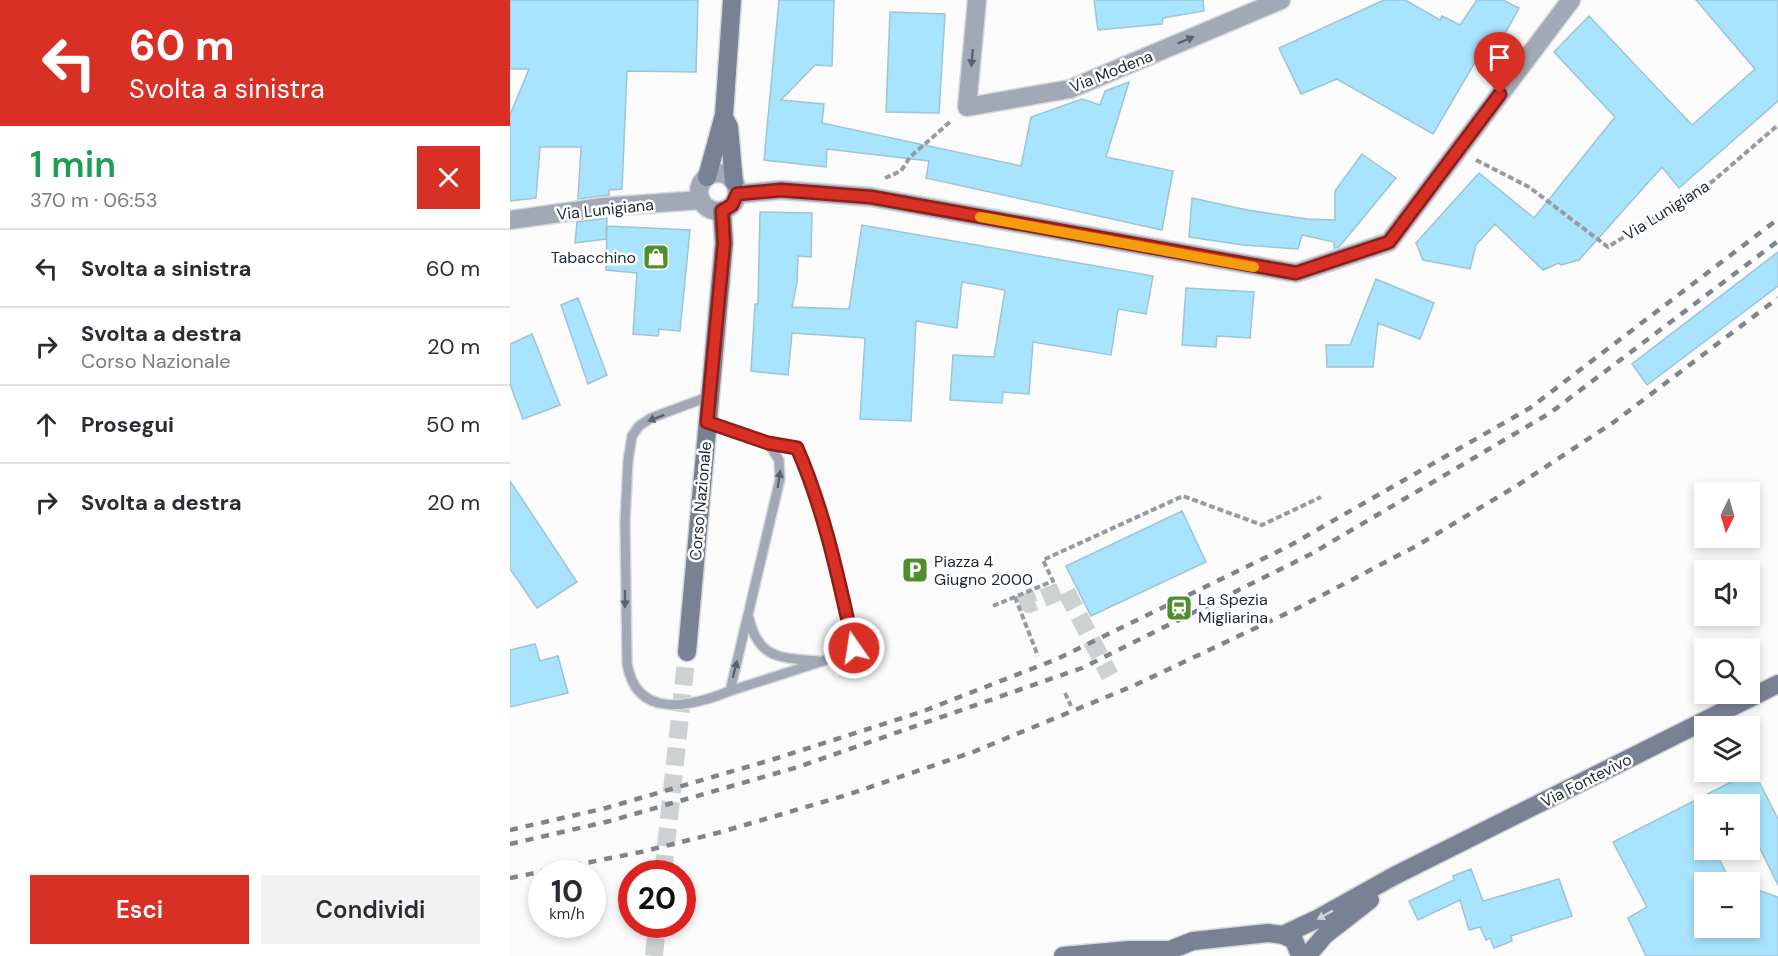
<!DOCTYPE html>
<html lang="it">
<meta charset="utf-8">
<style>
:root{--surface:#fff;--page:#f2f2f3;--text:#2b2b33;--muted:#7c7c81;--line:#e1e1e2;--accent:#d93025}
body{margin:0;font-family:"DM Sans",sans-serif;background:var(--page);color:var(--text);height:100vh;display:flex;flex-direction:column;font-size:22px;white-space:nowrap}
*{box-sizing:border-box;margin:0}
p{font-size:20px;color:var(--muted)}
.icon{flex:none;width:33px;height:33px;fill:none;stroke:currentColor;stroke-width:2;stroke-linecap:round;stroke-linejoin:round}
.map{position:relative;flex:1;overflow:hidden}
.sheet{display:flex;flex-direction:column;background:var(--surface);width:510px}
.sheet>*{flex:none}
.guide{background:#d93025;color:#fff;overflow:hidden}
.needle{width:39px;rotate:185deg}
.controls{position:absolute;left:1184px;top:482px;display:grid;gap:12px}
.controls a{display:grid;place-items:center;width:66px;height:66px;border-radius:0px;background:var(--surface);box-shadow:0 3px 9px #0003;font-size:30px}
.speed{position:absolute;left:18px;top:860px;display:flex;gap:12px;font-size:30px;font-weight:700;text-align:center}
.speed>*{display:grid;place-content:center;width:78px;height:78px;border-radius:50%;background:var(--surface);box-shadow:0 3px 9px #0003;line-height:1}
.speed small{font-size:15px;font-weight:400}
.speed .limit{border:9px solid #d22;background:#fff;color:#111}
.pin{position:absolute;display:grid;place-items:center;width:51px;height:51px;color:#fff;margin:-62px -26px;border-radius:50% 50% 50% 0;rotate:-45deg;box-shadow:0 0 6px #0007}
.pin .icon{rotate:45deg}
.me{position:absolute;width:66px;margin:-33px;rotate:347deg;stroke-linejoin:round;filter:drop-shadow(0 0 4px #0008)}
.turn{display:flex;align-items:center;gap:21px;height:126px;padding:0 30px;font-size:27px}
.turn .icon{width:78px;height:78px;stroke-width:2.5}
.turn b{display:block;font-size:42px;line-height:51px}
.round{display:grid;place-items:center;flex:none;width:63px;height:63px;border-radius:0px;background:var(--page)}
.head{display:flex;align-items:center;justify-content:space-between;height:102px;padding:0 30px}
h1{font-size:36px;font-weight:600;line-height:45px;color:#1e9e55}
.cta{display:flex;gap:12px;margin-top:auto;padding:12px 30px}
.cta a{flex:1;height:69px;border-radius:0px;background:var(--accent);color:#fff;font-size:24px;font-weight:600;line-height:69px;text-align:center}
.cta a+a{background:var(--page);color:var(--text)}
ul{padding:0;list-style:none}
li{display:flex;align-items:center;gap:18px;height:78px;padding:0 30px;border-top:2px solid var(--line)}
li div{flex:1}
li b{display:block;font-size:22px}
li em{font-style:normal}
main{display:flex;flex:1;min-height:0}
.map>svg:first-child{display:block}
</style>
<main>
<section class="sheet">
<div class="guide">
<div class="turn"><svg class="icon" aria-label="left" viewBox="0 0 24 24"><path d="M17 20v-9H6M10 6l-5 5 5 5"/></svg><div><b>60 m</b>Svolta a sinistra</div></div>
</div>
<div class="head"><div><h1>1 min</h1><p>370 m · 06:53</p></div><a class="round" style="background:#d93025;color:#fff"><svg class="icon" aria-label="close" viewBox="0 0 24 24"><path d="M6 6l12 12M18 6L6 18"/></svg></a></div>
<ul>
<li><svg class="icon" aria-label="left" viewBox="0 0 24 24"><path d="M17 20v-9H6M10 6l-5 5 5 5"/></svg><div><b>Svolta a sinistra</b></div><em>60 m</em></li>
<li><svg class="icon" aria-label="right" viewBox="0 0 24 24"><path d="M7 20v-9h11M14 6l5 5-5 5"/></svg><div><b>Svolta a destra</b><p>Corso Nazionale</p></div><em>20 m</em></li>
<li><svg class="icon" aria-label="ahead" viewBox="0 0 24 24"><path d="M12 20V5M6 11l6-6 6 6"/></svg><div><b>Prosegui</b></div><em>50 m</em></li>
<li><svg class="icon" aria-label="right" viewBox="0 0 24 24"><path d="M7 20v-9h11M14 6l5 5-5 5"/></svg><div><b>Svolta a destra</b></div><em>20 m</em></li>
</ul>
<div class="cta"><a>Esci</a><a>Condividi</a></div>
</section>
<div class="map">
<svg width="1268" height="956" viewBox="0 0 1268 956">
<rect width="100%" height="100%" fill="#fbfbfb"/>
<!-- building -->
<path fill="#a8e4fd" stroke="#9dc4d4" stroke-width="1.5" d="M0,0H188L186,72L117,71L112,189L99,190V195L68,199L71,147H30L26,198L0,201V115L19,69H0Z
M269,0H324L322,66L305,65L271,100L314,104L312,123L511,166L521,117L572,99L590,105L595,91L619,82L596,157L663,171L652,230L416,178L419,161L317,149L316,167L254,160Z
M584,0H693L694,11L653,18L652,24L588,30Z
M874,0H895L930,20L932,16L950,25L967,0H993L1009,8L986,50L975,45L923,134L827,79L791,94L769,48Z
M1186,0H1268V101L1169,188L1152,167L1069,260L1051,265L1049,263L1033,270L985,224L966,245L960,269L913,260L906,243L969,173L1024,218L1105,117L1044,52L1079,16L1182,125L1245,69Z
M380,12L435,14L429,113L376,112Z
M852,154L886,178L829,247L824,248V242L792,235L788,249L733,245L679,237L682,198L737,210L797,219L825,220V191Z
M250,212L302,213L301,257L288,256L287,282L282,307L339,309L352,225L643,276L636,314L608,309L601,355L523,342L519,394L493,392L492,403L440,400L443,355L484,357L495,290L452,282L447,328L406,321L401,421L350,419L355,338L282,333L278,375L241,371L245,304H248Z
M97,218L96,239L65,243L67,222Z
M97,226L180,230L170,331L149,329L148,336L123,334L127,273L96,270Z
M1268,252V286L1137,385L1122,364Z
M866,279L924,303L910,339L868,323L863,367H817L816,345H840Z
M676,288L744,292L740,338L707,336L706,347L672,345Z
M68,298L97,375L78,384L51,305Z
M22,334L50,405L13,419L0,384V344Z
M0,481L67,582L27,608L0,569Z
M672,511L696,562L581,616L556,566Z
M25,644L30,661L48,656L58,693L0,707V650Z
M1239,762L1268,819V885L1239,826V804H1194V849H1204L1221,882H1194V927H1239V887L1268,897V956H1136L1118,918L1137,907L1103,842L1239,773Z
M961,869L973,901L1049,879L1062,916L1001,936L1002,941L984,948L980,938L976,940L970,927L959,930L950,900L908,920L899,901L944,880L943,876Z"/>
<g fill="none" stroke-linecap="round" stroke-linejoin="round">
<!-- street-tunnel -->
<path stroke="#ced1d2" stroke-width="18" stroke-dasharray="18 9" stroke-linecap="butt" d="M515,593L519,604L555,589L600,676"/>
<!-- secondary-tunnel -->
<path stroke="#ced1d2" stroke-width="18" stroke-dasharray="18 9" stroke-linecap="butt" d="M153,873L177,652
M144,956L147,924"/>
<defs>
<path id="lane" d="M197,422L258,443L269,460L270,479L220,691C180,707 126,720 117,663L115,522L118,461L122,436L129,426L141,418L200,396
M239,618C248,659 271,658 308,661
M220,691L313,661L344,648C329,581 315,512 287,448L258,443"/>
<path id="street" d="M467,0L457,107L560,89L771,0
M189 192a19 19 0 1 1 38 0a19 19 0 1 1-38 0Z
M227,194L271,190L361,197L786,273L879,242L1061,0
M0,220L92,207L191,200"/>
<path id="secondary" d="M214,117L219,127L224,182
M197,177L214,115L222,0
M177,652L214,243L212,211
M773,935L807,919L884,876L1268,684
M553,956L619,950H660
M658,956L660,950L683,941L758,933L773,935L784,940L790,956
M797,956L815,935L860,900"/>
</defs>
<!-- lane casing -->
<use href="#lane" stroke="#d7d9db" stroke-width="12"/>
<!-- street casing -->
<use href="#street" stroke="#d7d9db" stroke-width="21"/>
<!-- secondary casing -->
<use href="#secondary" stroke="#d7d9db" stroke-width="21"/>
<!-- path -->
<path stroke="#969b9f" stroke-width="4" stroke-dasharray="6 3" stroke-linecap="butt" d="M966,160L1019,187L1098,247L1203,181L1268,125
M375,178L391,171L400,157L441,121
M505,597L528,656
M483,606L543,581L533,560L673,496L752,525L811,497
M555,693L561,706"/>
<!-- lane -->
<use href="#lane" stroke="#a3a8b7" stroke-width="9"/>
<!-- street -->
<use href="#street" stroke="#a3a8b7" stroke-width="18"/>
<!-- secondary -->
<use href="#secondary" stroke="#798195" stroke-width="18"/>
<!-- rail -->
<path stroke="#7e8489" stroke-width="4.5" stroke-dasharray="8 8" stroke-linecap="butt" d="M0,830L96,808L261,760L411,712L547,659L779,546L1020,408L1268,219
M0,844L100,821L288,767L572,668L801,554L1040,413L1268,241
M0,878L131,852L211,832L337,795L463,752L623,686L790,607L908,545L1008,485L1104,422L1268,298"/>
</g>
<!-- one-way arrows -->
<defs><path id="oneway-solid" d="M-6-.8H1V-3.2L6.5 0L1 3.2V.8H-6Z" transform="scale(1.5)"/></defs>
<g fill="#59616d">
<use href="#oneway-solid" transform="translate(676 40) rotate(-23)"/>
<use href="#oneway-solid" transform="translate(462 58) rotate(95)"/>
<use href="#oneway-solid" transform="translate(146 418) rotate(159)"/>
<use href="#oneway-solid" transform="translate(269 479) rotate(-81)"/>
<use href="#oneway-solid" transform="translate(115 599) rotate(90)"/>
<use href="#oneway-solid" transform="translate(225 669) rotate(-76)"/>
</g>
<use fill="#d0d3da" href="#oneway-solid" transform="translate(815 915) rotate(151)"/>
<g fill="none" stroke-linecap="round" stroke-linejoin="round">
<defs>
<path id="route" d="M344,648C329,581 315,512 287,448L258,443L197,422L214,243L212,211L222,205L227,194L271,190L361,197L786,273L879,242L990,94"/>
</defs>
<!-- route casing -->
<use href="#route" stroke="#8d1f18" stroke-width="15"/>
<!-- route -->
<use href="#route" stroke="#d93025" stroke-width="10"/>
<!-- slow -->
<path stroke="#f59e0b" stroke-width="10" d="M470,217L744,267"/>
</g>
<!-- icons -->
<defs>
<symbol id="shop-square" viewBox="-11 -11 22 22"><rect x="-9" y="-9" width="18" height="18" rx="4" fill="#4f8e2f" stroke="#fff"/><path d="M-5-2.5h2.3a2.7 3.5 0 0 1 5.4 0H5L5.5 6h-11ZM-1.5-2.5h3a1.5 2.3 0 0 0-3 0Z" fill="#fff"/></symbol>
<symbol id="parking-square" viewBox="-11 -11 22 22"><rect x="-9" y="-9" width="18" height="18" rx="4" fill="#4f8e2f" stroke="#fff"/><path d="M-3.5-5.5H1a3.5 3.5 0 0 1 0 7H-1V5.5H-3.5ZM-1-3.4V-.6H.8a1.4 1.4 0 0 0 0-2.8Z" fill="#fff"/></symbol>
<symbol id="station-square" viewBox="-11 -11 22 22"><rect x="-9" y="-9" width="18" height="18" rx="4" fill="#4f8e2f" stroke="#fff"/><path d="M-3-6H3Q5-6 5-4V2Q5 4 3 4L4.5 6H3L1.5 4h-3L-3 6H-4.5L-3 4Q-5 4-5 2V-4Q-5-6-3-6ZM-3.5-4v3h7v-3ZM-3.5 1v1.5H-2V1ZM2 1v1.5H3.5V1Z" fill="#fff"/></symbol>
</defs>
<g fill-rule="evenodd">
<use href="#shop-square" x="131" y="242" width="30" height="30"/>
<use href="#parking-square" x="390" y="555" width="30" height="30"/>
<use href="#station-square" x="654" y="593" width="30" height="30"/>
</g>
<g text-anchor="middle" stroke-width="5" stroke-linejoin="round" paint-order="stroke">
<!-- street labels -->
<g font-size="16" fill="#1c2730" stroke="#fff">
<text transform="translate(601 71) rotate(-22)" y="6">Via Modena</text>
<text transform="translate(95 209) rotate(-6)" y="6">Via Lunigiana</text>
<text transform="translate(1156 210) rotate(-32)" y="6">Via Lunigiana</text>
<text transform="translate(190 501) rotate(-85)" y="6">Corso Nazionale</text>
<text transform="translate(1076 780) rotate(-27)" y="6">Via Fontevivo</text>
</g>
<!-- poi labels -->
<g font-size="16" fill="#1c2730" stroke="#fff" text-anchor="start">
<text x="126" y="263" text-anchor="end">Tabacchino</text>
<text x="424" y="567">Piazza 4<tspan x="424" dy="18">Giugno 2000</tspan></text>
<text x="688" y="605">La Spezia<tspan x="688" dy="18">Migliarina</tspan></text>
</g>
</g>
</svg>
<div class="controls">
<a><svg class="needle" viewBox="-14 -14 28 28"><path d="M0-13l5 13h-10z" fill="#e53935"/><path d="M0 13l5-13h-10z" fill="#7c7c81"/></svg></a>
<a><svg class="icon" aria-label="sound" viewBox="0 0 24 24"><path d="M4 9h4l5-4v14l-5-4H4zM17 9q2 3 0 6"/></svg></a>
<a><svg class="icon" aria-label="search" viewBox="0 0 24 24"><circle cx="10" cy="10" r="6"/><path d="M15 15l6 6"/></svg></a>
<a><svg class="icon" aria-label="layers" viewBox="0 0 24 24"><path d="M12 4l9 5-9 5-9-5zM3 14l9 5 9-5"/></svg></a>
<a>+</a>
<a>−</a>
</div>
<div class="speed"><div>10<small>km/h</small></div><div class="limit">20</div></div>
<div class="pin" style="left:990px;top:94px;background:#d93025"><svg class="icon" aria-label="arrive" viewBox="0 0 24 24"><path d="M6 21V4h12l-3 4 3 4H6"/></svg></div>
<svg class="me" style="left:344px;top:648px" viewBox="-20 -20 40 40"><circle r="17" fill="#d93025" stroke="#fff" stroke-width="3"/><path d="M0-11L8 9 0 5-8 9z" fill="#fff"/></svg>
</div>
</main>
